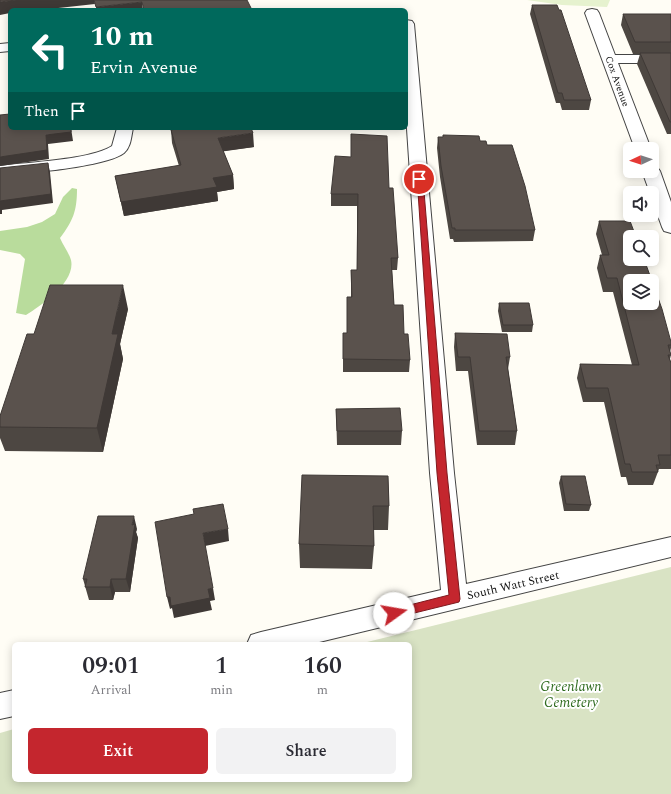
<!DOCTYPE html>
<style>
:root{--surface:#fff;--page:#f2f2f3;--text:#2b2b33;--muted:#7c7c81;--accent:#c4262e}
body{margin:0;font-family:Spectral,serif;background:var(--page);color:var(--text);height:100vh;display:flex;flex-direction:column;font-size:15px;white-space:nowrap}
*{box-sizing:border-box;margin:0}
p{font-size:13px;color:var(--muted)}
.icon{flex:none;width:22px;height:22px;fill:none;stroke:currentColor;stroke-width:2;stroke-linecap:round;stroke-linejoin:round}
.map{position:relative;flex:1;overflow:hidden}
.drawer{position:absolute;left:12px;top:642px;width:400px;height:140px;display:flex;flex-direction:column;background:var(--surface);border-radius:6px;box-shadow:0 2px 10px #0003}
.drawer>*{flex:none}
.top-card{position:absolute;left:8px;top:8px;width:400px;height:122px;border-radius:6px;box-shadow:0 2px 10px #0003;background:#00695c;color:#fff;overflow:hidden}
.needle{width:26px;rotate:266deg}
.controls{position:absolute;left:623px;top:142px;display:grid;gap:8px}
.controls a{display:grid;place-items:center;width:36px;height:36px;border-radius:6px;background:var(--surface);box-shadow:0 2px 10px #0003;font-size:20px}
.pin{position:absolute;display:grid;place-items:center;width:34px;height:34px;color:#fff;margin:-17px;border:2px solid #fff;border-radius:50%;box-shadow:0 1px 4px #0007}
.me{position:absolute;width:44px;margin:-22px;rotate:77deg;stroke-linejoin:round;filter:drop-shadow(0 0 3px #0008)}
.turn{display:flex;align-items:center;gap:14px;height:84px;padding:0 16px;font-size:18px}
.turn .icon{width:52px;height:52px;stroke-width:2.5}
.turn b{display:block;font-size:28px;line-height:34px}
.then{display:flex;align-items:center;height:38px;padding:0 16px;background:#0003;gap:8px;font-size:15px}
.eta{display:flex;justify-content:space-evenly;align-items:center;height:68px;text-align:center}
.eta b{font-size:24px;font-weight:600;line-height:28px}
.cta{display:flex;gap:8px;margin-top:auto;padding:8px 16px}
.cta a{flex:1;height:46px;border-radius:6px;background:var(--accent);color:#fff;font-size:16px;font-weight:600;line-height:46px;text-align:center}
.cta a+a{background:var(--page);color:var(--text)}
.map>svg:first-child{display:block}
</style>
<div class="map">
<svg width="671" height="794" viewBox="0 0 671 794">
<rect width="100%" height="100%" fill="#fffdf5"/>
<!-- forest -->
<path fill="#b9dc9c" d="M72,188L77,189C77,211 73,221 60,238C63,245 69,253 71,260C76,282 41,306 26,315L16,313L25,259L20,254L0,250V231L27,227L42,222L55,214L63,197Z"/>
<!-- cemetery -->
<path fill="#d9e3c4" d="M671,567V794H0V733L14,729V780H410V644H359Z"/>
<!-- pitch -->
<path fill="#e6f2cf" d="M527,0H610L607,7L562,5Z"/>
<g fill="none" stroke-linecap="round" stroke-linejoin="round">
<defs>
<path id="minor" d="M592,9L597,10L599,13L615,55H671V63H618L651,149H635L585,13L587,10Z
M406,20L412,21L414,24L454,473L466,584L671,537V557L311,644H247L251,635L261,632L441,590L430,473L406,114Z
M10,43V51L0,52V44Z
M117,128H133C131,137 131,147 124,153C106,167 26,173 0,176V166C28,162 90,160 112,146Z
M652,166L657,167L660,171L671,202V233L664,231L662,227L652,199V193H650L642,171H652Z
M14,690V716L0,719V693Z"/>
</defs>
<!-- minor casing -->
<use href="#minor" stroke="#444" stroke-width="2"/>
<!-- minor -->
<use href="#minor" fill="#fff" fill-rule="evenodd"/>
</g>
<!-- wall -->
<path fill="#4d4742" d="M532,5L591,100L589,110H562L560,103H556L530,14Z
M623,14H671V134H667L637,64L640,54H633L621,25Z
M171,130L254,147L223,151L233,175L234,189L217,192L218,201L124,216L115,176L179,166L172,143Z
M438,137L480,141L487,145L535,230L533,241L454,242L453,239H450L440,177L437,148Z
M389,188L398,258L397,270H392L394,305L404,334L410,360L409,372H343V333H347L351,297V270H357V206H331V194Z
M599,221L671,342V348L670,352L671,355L670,359L671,363V469H659L653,485H628L626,477H621L604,402H583L577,378L580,364L632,365L613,292H603L597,268L600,255H602L596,234Z
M499,303L533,325L532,332H502L498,311Z
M128,309L120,344L123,359L103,452L5,451L0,438V416L34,334Z
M455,333L510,357L508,369L517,431L515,445H477L468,371H456L454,347Z
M336,409L402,431L401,445H337Z
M388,476L389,506L388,530H373L374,546L372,569L300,568L299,544Z
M561,476L591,505L589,511H564L559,483Z
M137,529L136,532L138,538L130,592H115L113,600H89L83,579Z"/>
<!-- shaded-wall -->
<path fill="#3f3936" d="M16,0H94L95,4L40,10H10V13L0,15V2Z
M142,2L143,10H96V7Z
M71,128L73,141L48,144L49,159L0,166V157L46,135Z
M253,133L254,147L219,152L218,138Z
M48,163L50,172L53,203L2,210V214H0V201Z
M233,175L234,189L217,192L218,201L124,216L121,202L213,178Z
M123,285L128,309L120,344L123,359L103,452L97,428L112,334Z
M134,516L137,529L136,532L138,538L130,592L126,579L132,525Z
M228,529L229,541L205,546L203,533Z
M111,579L115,592L113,600L110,587Z
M213,588L215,600L210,601L212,610L174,618L172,608L170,609L167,597Z"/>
<!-- building -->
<path fill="#5a524d" stroke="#3f3936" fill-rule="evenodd" d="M0,0H16L0,2Z
M94,0H247L252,10H144L142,2L96,7Z
M532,5H557L559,10H561L591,100H564L562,93H558Z
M623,14H671V42H635Z
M640,53H671V122H670Z
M10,114V128H71V132L46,135L47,150L0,157V115Z
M181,128H251L253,133L218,138L233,175L213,178L217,187L121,202L115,176L181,165L171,130Z
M351,134L387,136L389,188H393L398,258H391L394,305H403L404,334H408L410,360L343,359V333H347V297H352L351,270H357L358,194H331L335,156L351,157Z
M443,135L479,136L480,141H486L487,145H512L525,186L535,230H455V228H452L441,166L438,137H443Z
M48,163L51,194L0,201V168Z
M599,221H630L636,237H630V259H644L662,309L671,342V345H668L671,355H668L671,363V455H658L660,465H656L658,472H632L630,464H625L608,388H586L580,364L639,365L617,278H607L600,255H609ZM630,281H652V303H630Z
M50,285H123L112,334H118L97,428L0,427V416L27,334H34Z
M499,303H529L533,325H503Z
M455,333L507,334L510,357H506L517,431H479L470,357H458Z
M400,408L402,431H337L336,409Z
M302,475L388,476L389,506H373L374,546L299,544Z
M561,476H585L591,505L566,504Z
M223,504L228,529L203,533L213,588L208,589L210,598L171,606L170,597H167L155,522L194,514L193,509Z
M98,516H134L132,525L135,524L126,579H111L110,587H85L87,579H83Z"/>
<!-- route -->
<path fill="#c4262e" stroke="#7f191e" d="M417,177L423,179L447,473L460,599L459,602L455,603L394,618L390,616L388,613L390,610L449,595L437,473Z"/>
<g text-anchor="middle" stroke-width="4" stroke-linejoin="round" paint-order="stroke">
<!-- far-street labels -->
<g font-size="10" fill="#111" stroke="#fff">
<text transform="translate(618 81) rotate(70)" y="4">Cox Avenue</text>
</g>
<!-- street labels -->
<g font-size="12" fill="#111" stroke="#fff">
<text transform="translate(513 585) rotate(-13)" y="4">South Watt Street</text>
</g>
<!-- near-park labels -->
<g font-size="14" font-style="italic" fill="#2f6b1f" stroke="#fff">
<text x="571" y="691">Greenlawn<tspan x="571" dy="16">Cemetery</tspan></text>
</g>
</g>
</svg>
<div class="controls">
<a><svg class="needle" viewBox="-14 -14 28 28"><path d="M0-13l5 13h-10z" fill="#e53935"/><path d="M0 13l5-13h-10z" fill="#7c7c81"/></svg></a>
<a><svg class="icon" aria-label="sound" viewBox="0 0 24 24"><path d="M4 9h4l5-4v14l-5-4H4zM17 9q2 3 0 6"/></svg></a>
<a><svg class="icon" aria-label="search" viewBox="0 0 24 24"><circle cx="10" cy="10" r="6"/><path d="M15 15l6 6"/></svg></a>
<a><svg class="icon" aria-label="layers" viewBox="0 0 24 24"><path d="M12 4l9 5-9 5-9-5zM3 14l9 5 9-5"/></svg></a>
</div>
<div class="pin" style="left:419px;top:179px;background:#d93025"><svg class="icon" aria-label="arrive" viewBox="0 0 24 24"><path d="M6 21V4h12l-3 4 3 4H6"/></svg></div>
<svg class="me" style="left:394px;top:613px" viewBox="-20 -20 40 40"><circle r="19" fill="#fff"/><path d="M0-13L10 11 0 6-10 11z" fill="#c4262e"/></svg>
<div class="top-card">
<div class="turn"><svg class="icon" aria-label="left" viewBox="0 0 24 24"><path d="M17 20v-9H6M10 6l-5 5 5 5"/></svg><div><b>10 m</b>Ervin Avenue</div></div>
<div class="then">Then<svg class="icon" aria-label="arrive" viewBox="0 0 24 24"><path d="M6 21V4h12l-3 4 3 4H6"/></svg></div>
</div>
<section class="drawer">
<div class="eta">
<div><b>09:01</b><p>Arrival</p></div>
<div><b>1</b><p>min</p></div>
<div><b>160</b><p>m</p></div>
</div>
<div class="cta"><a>Exit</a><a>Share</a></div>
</section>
</div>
